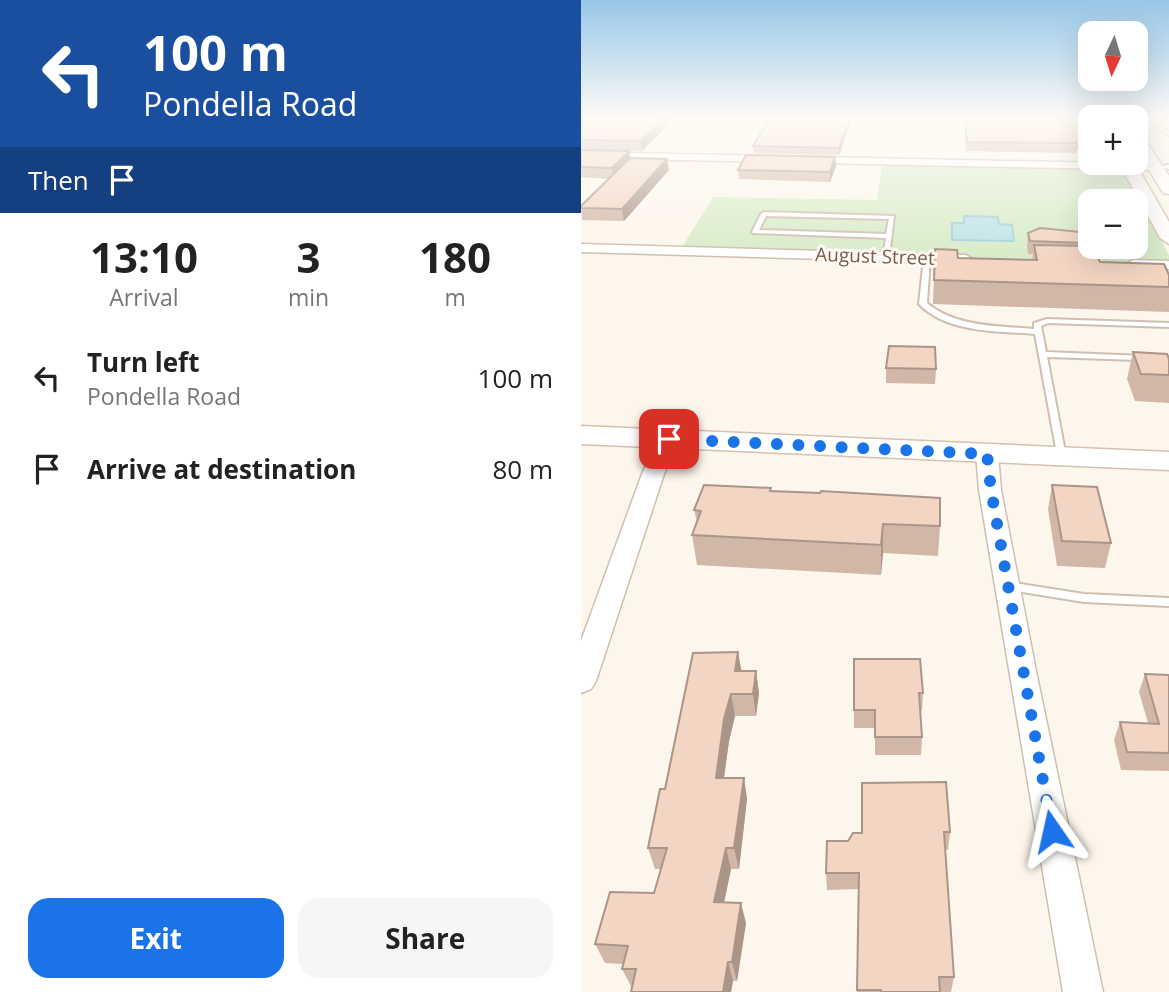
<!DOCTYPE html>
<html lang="en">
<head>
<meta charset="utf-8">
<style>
	body { margin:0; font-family:"Open Sans",sans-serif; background:#f6f6f6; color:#222; height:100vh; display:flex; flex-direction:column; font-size:26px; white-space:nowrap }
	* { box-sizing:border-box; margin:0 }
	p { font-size:23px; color:#767676 }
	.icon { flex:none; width:38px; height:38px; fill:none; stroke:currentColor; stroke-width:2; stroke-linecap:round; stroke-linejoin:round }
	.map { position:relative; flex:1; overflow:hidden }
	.side { display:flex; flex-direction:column; background:#fff; width:581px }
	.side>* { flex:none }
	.top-card { background:#1a4fa0; color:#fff; overflow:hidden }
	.needle { width:46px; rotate:184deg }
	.buttons { position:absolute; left:497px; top:21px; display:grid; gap:14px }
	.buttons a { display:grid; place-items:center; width:70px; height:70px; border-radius:14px; background:#fff; box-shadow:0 7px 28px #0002; font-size:35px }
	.pin { position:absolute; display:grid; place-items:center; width:60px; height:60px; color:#fff; margin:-30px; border-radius:14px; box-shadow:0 4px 10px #0006 }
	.me { position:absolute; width:77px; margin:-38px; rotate:349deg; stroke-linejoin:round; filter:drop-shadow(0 0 5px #0008) }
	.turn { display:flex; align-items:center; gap:24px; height:147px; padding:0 28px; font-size:32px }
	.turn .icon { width:91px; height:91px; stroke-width:2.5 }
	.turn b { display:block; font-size:49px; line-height:60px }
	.then { display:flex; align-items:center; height:66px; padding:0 28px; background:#0003; gap:14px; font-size:26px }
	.eta { display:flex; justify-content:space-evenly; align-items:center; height:119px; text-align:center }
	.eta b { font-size:42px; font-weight:700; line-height:49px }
	.button { display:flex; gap:14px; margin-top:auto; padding:14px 28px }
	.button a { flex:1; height:80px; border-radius:21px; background:#1a73e8; color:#fff; font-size:28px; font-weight:700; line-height:80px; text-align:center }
	.button a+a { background:#f6f6f6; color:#222 }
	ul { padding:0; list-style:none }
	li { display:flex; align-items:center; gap:21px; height:91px; padding:0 28px }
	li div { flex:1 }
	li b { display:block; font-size:26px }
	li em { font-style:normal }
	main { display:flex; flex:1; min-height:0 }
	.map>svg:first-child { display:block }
	.green { fill:#d8ecc9; fill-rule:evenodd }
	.water { fill:#bfe3e8; stroke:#a5d3da; stroke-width:2 }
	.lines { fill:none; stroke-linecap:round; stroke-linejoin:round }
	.lane-casing { stroke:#d1beb0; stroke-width:4 }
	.street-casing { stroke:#d1beb0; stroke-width:3 }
	.secondary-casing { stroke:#d6c0b0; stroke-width:3 }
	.lane { fill:#fff; fill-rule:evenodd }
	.street { fill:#fff; fill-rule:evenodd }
	.secondary { fill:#fff; fill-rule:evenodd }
	.wall { fill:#d1b7a8 }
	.shaded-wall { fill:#aa9588 }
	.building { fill:#f3d5c3; stroke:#aa9588; stroke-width:2 }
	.route { stroke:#1a73e8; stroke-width:12; stroke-dasharray:0 21.6 }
	.labels { text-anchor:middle; stroke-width:6; stroke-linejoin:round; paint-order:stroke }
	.far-street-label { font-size:19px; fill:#7a5c4d; stroke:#fffaf3 }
</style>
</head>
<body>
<main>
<section class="side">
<div class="top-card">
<div class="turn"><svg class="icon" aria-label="left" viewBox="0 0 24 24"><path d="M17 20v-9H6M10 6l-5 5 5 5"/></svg><div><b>100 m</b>Pondella Road</div></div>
<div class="then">Then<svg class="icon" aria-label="arrive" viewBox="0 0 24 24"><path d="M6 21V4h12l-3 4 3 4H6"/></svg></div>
</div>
<div class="eta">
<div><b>13:10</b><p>Arrival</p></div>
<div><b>3</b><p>min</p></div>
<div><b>180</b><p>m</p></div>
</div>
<ul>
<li><svg class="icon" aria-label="left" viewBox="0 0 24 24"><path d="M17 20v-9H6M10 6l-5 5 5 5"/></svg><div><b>Turn left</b><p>Pondella Road</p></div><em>100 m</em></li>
<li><svg class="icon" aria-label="arrive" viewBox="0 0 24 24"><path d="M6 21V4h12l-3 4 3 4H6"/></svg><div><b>Arrive at destination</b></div><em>80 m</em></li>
</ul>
<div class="button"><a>Exit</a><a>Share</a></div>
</section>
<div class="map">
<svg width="588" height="992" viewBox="0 0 588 992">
	<rect width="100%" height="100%" fill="#fdf6ec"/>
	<path class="green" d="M302,160l238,5 48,90v8l-490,-11 34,-55 164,3zM509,201h46v46h-46z"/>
	<path class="water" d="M383,216l34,1 1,7 13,1 2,16 -62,-1v-17h12z"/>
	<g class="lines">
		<defs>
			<path id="lane" d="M572,118h4l-1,4 13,10v3l-17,-12z
				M588,165v4l-17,-2z
				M183,212l130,4 -5,41 -3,2 -3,-2 3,-19 -133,-5 -1,-1 9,-18zM185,216l123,3 -3,15 -127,-4z
				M346,256l3,2 -3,45c28,24 71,23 107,26v-6l13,-4 122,4v4l-121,-4 -7,3 5,26 123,5v4l-122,-4 19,100 -5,3 -3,-1 -23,-125c-38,-3 -88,-1 -116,-30l5,-46z
				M427,582l76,12 85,4v8l-85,-4 -80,-13 -2,-3 2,-3z"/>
			<path id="street" d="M0,152l574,12 6,3 -6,3 -574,-12z
				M0,244l385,11 7,4 -7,4 -385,-11z
				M552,260l36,1v8l-41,-2 -2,-3z
				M88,433l7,2 3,4 -15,35 -68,207 -5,8 -10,4v-52l61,-167 17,-35 3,-4z
				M406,448l8,1 3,5 3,36 35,181 67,321h-40l-84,-502 -3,-36 3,-5z"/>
			<path id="secondary" d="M555,133l5,1 28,42v18l-6,-1 -27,-45z
				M538,163h16l34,59v22l-9,-6z
				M0,426l588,26v18l-588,-26z"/>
		</defs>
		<use href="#lane" class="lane-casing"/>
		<use href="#street" class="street-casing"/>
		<use href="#secondary" class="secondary-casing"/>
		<use href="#lane" class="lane"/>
		<use href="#street" class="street"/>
		<use href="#secondary" class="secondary"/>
	</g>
	<path class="wall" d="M0,118h94l-33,33 -61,-1z
		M271,118l-13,37 -85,-2 -1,-7z
		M383,118h118l7,12 -14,23 -109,-2z
		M0,150l48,1 1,7 39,12 -45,51 -42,-1 -1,-14 28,-27 -28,-2z
		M254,157l1,9 -6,16 -91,-3 -1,-9z
		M447,233l56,10 -1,3 9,6 8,10 69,13v37l-236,-8 2,-55 23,9 74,2 1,-6h-5l-1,-8z
		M552,352l36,7v44l-34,-2 -8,-22z
		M305,368l50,1 -1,15 -49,-1z
		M471,485l59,58 -6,25 -48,-2 -9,-57z
		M190,491l169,35 -2,30 -55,-3 -2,22 -184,-10 -5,-30 5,-13 -3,-12z
		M157,652l3,19h15l3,22 -3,23h-21l-6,25 -5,37h20l3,21 -8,70h-8l-7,33 22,21 -9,58h-4l-2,11h-100l1,-4 -10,-19 1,-5 -18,-1 -10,-19 59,-51 7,-24h-6l-7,-21 17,-59z
		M273,659l69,34 -1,18h-2l2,26 -1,18h-46v-27h-21z
		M564,674l24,1v96l-48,-1 -7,-30 6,-18 28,1 -9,-31z
		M369,832l-2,18 -3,-1 9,128 -3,15h-94l2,-103 -32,1 -1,-17 22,-32 5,-8z"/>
	<path class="shaded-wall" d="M83,118h11l-33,33 -2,-10z
		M269,118h2l-13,37v-7z
		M509,121l-1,9 -14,23 1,-10z
		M48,151l2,11 -17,17 -2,-11z
		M254,157l1,9 -6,16v-10z
		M86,159l2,11 -45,51 -2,-12z
		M302,524v29l-2,22v-30z
		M157,652l4,22 -7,-3z
		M175,671l3,22 -3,23 -3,-22z
		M150,694l4,22 -6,25 -8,58 -5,-21 8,-59z
		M163,778l3,21 -8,70 -5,-21z
		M145,848l5,21 -11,53 -6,-20z
		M160,903l5,20 -9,58 -5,-19z
		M147,962l5,19 -2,11h-8z"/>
	<path class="building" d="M0,118h83l-24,23 -59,-1z
		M189,118h80l-11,30 -86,-2z
		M384,118h117l8,3 -14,22 -109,-1z
		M0,150l48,1 -17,17 -31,-1z
		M165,155l89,2 -5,15 -92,-2z
		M49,158l37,1 -45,50 -41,-1v-2z
		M459,228l40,4 4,11 -54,-2 -2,-8z
		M453,245l56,1 2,6h4l4,10 64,2 5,11v12l-235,-7 1,-31 22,1 1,8 79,2z
		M308,346l46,1 1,22 -50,-1z
		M552,352l34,2 2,5v16l-28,-1z
		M123,485l67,3 -1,3 50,2 1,-2 119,7v28l-57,-2 -2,21 -189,-10 9,-24 -7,-1z
		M471,485l45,2 14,56 -49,-2z
		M157,652l-3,19h21l-3,23h-22l-7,25 -8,59h28l-10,70h-8l-12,54 27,1 -9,59h-4l-5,30h-92l5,-23h-14l6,-23 -33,-2 15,-52 44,1 13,-45h-19l12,-59h5l28,-136z
		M273,659h66l3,34h-4l3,44h-47v-27h-21z
		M564,674l24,1v78l-42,-1 -7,-30 39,2z
		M365,782l4,50h-6l10,145h-15l1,15h-59v-2h-24l2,-117h-33l1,-32h21l5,-8h9v-50z"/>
	<linearGradient id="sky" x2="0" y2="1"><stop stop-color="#97c7e8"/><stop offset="0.46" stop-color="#fefbf6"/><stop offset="1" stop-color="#fefbf6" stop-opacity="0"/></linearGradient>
	<rect width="588" height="257" fill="url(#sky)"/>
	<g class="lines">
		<path class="route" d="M88,439l318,15 4,36 61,341"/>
	</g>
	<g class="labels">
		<g class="far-street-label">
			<text transform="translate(294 256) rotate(2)" y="7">August Street</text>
		</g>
	</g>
</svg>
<div class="buttons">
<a><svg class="needle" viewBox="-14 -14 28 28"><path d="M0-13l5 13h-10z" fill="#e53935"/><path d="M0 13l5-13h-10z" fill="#767676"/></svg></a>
<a>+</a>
<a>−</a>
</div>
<div class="pin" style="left:88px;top:439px;background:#d93025"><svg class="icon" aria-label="arrive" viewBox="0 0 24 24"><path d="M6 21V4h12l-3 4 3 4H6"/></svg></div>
<svg class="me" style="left:471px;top:831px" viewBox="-20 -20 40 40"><path d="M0-17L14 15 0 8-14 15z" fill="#1a73e8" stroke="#fff" stroke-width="4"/></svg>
</div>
</main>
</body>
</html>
